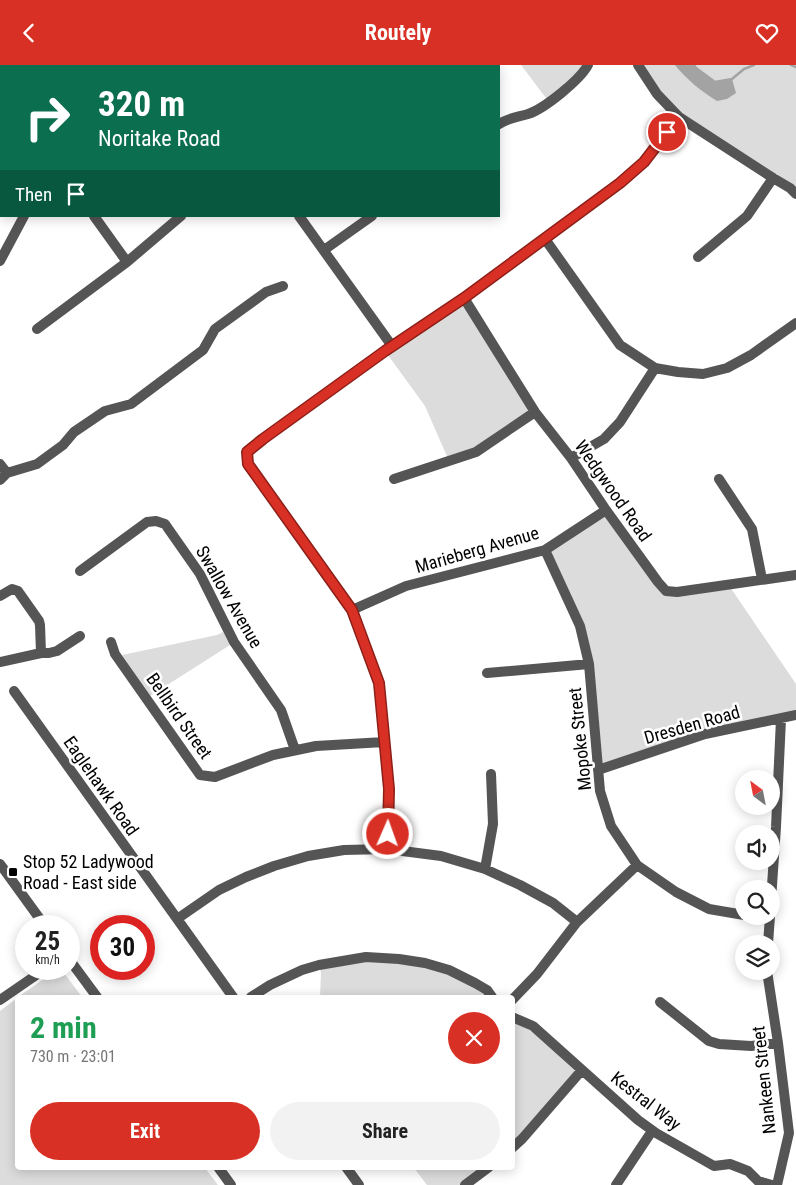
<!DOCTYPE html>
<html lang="en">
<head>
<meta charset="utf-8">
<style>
	body { margin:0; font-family:"Roboto Condensed",sans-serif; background:#f2f2f2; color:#222; height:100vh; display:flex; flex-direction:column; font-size:19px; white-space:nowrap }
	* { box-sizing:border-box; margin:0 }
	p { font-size:16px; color:#767676 }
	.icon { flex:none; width:28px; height:28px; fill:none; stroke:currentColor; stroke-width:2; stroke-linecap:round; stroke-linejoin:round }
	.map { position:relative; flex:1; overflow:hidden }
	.sheet { position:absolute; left:15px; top:930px; width:500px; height:175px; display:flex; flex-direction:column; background:#fff; border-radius:5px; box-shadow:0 2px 12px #0003 }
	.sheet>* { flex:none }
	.guide { position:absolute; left:0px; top:0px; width:500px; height:152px; box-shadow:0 2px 12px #0003; background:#0b6e4f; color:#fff; overflow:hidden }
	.needle { width:32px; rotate:328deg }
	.controls { position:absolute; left:735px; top:705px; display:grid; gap:10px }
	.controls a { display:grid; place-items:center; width:45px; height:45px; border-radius:50%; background:#fff; box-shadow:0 2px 12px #0003; font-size:25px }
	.speed { position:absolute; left:15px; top:850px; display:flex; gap:10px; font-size:25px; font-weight:700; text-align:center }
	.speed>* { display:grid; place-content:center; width:65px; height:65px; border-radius:50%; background:#fff; box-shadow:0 2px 12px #0003; line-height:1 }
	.speed small { font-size:12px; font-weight:400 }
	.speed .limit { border:8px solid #d22; background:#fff; color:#111 }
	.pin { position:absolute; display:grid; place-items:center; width:42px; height:42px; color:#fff; margin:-21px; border:2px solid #fff; border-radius:50%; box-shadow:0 1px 5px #0007 }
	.me { position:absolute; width:55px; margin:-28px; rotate:2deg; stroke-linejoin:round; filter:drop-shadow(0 0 4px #0008) }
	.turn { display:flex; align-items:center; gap:18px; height:105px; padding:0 15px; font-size:22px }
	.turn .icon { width:65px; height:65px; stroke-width:2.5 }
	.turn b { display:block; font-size:35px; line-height:42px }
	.then { display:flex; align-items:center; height:48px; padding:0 15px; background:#0003; gap:10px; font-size:19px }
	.round { display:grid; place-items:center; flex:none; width:52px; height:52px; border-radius:26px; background:#f2f2f2 }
	.overview { display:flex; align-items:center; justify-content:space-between; height:85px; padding:0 15px }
	h1 { font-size:30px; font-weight:700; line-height:38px; color:#1e9e55 }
	.primary-button { display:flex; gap:10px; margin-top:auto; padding:10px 15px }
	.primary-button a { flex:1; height:58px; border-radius:30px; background:#d93025; color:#fff; font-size:20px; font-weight:700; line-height:58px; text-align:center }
	.primary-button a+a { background:#f2f2f2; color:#222 }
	header { display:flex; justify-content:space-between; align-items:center; height:65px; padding:0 15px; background:#d93025; color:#fff; font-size:22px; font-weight:700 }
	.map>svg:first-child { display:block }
	.green { fill:#dcdcdc }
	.water { fill:#a3a3a3 }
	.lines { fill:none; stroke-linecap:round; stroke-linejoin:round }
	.stream { stroke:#a3a3a3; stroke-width:2.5 }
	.minor { stroke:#555; stroke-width:10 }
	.tertiary { stroke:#555; stroke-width:10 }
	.route-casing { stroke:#8d1f18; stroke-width:12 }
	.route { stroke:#d93025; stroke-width:9 }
	.poi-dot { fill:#000; stroke:#fff; stroke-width:2 }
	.labels { text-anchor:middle; stroke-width:5; stroke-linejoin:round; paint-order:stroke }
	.street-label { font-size:18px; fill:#000; stroke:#fff }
	.poi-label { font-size:18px; fill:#000; stroke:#fff; text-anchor:start }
</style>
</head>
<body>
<header><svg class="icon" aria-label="back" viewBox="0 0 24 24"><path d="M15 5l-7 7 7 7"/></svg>Routely<svg class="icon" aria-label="heart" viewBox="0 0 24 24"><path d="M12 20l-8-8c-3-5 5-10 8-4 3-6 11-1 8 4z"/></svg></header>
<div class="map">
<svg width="796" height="1120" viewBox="0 0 796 1120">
	<rect width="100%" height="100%" fill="#fff"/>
	<path class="green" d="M521,0h67l-39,37z
		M638,0h158v131l-117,-79z
		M464,233l71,114 -59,40 -27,9 -24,-55 -40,-55z
		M606,445l60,81 62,-7 68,100v31l-91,19 -107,36 -9,-107 -44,-113z
		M223,567l7,13 -80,51 -28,-41 95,-20z
		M366,892l83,13 43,27h-172l1,-24 -2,-8z
		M58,904h3l21,28h-64z
		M17,933l1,169 187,1 13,17h-218v-174z
		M513,952l69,53 -69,78z
		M414,1103h75l-24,17h-38z"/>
	<path class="water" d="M675,0h19l2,3 19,14 17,-3 4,14 -9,6 -10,2c-16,-10 -30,-21 -42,-36z"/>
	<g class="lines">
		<path class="stream" d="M694,0l2,3 19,14 17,-3 12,-10 10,-4
			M791,0l5,2"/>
		<path class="minor" d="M638,0l19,29 22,23 94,61 17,10 6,6
			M223,1v-1
			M499,59c9,-6 19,-7 29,-10 16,-5 52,-34 60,-49
			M0,61h1
			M94,151l33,46
			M299,151l93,130
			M545,174l75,106 35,23 23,4 25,2 24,-6 24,-13 45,-32
			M324,185l48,-34
			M698,192l49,-41 26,-38
			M464,233l71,114 36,46 35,52 52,72 8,9 11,1 119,-17
			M37,264l90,-67 54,-46
			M571,393l33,-19 16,-17 35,-54
			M0,399l7,9
			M394,414l82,-27 59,-40
			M719,414l33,50 10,50
			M0,415l7,-7 30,-9 26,-19 11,-13 31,-21 26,-7 72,-54 12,-21 51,-37 17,-6
			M545,485l35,76 9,38 11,127 11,35 26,39 39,27 33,17 35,6
			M80,506l67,-49 9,-1 9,3 35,50 34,68 47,68 14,40
			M0,531l12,-7 6,2 2,3 19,27 1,4 1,28
			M352,545l54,-24 139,-36 61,-40
			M111,577l4,12 85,121 15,2 58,-22 43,-9 68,-4
			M0,597l41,-9h8l8,-2 23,-15
			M487,608l102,-9
			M14,626l219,306
			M598,705l107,-36 91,-19
			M387,784l2,-60 -10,-106 -27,-73 -104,-146 -1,-12 16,-13 122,-88 79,-53 156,-115 24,-21 35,-45
			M485,804l8,-45 -2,-50
			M771,835l5,-73 5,-108
			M177,854l42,-29 27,-13 28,-11 34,-10 36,-6 43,-1 54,7 44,13 35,16 33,18 24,19
			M768,879l2,-28
			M767,906l11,72 11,90 -12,52
			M251,932l19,-12 32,-15 17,-5 47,-8 33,2 26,4 24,7 26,13 12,7 5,7
			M0,935l45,-31
			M512,935l25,-26 40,-52 60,-57
			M660,937l49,39 10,3 32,2 27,-3
			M512,952l21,9 105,94 18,13 58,33 16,-2 18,7 10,10 14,4
			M512,1083l10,-9 60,-69
			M346,1102l13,18
			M465,1120l24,-18
			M616,1120l36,-54"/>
		<path class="tertiary" d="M28,0l1,1
			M37,0v1
			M0,196l24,-45
			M0,799l45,62
			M69,894l28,38
			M218,1102l13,18"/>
	</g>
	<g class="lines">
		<defs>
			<path id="route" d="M388,769l1,-45 -10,-106 -27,-73 -104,-146 -1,-12 16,-13 122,-88 79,-53 156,-115 24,-21 23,-30"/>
		</defs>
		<use href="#route" class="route-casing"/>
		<use href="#route" class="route"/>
	</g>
	<rect class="poi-dot" x="8" y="802" width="10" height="10" rx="2.5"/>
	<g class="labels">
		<g class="street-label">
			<text transform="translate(613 426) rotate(55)" y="6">Wedgwood Road</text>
			<text transform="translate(477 485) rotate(-16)" y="6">Marieberg Avenue</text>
			<text transform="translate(229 532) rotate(60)" y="6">Swallow Avenue</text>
			<text transform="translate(179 651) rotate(55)" y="6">Bellbird Street</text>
			<text transform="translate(692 660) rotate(-16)" y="6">Dresden Road</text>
			<text transform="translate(580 674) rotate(-96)" y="6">Mopoke Street</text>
			<text transform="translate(101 721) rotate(55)" y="6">Eaglehawk Road</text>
			<text transform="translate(764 1015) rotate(-96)" y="6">Nankeen Street</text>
			<text transform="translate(646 1036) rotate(38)" y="6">Kestral Way</text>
		</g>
		<g class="poi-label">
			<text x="23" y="803">Stop 52 Ladywood<tspan x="23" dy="21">Road - East side</tspan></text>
		</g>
	</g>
</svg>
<div class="controls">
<a><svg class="needle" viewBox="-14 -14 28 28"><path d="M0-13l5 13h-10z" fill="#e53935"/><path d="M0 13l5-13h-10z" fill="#767676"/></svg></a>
<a><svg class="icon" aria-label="sound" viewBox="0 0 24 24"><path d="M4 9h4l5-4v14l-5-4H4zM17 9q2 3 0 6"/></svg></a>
<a><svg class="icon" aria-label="search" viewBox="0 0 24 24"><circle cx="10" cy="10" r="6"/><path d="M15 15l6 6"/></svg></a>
<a><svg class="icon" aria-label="layers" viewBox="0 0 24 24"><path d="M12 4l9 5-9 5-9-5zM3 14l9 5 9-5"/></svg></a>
</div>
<div class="speed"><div>25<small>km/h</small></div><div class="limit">30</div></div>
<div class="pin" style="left:667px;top:67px;background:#d93025"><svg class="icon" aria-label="arrive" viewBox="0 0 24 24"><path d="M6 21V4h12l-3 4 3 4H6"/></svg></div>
<svg class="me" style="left:388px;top:769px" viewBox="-20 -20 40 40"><circle r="17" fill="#d93025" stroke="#fff" stroke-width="3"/><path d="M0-11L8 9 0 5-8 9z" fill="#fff"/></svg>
<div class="guide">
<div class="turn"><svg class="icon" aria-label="right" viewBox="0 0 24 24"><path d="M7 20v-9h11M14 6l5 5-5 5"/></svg><div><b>320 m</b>Noritake Road</div></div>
<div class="then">Then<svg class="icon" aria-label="arrive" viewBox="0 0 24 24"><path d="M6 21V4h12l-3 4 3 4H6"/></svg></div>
</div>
<section class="sheet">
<div class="overview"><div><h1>2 min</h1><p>730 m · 23:01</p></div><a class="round" style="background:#d93025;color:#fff"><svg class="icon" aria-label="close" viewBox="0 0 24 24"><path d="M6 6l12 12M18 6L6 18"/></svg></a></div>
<div class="primary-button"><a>Exit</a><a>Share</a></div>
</section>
</div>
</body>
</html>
